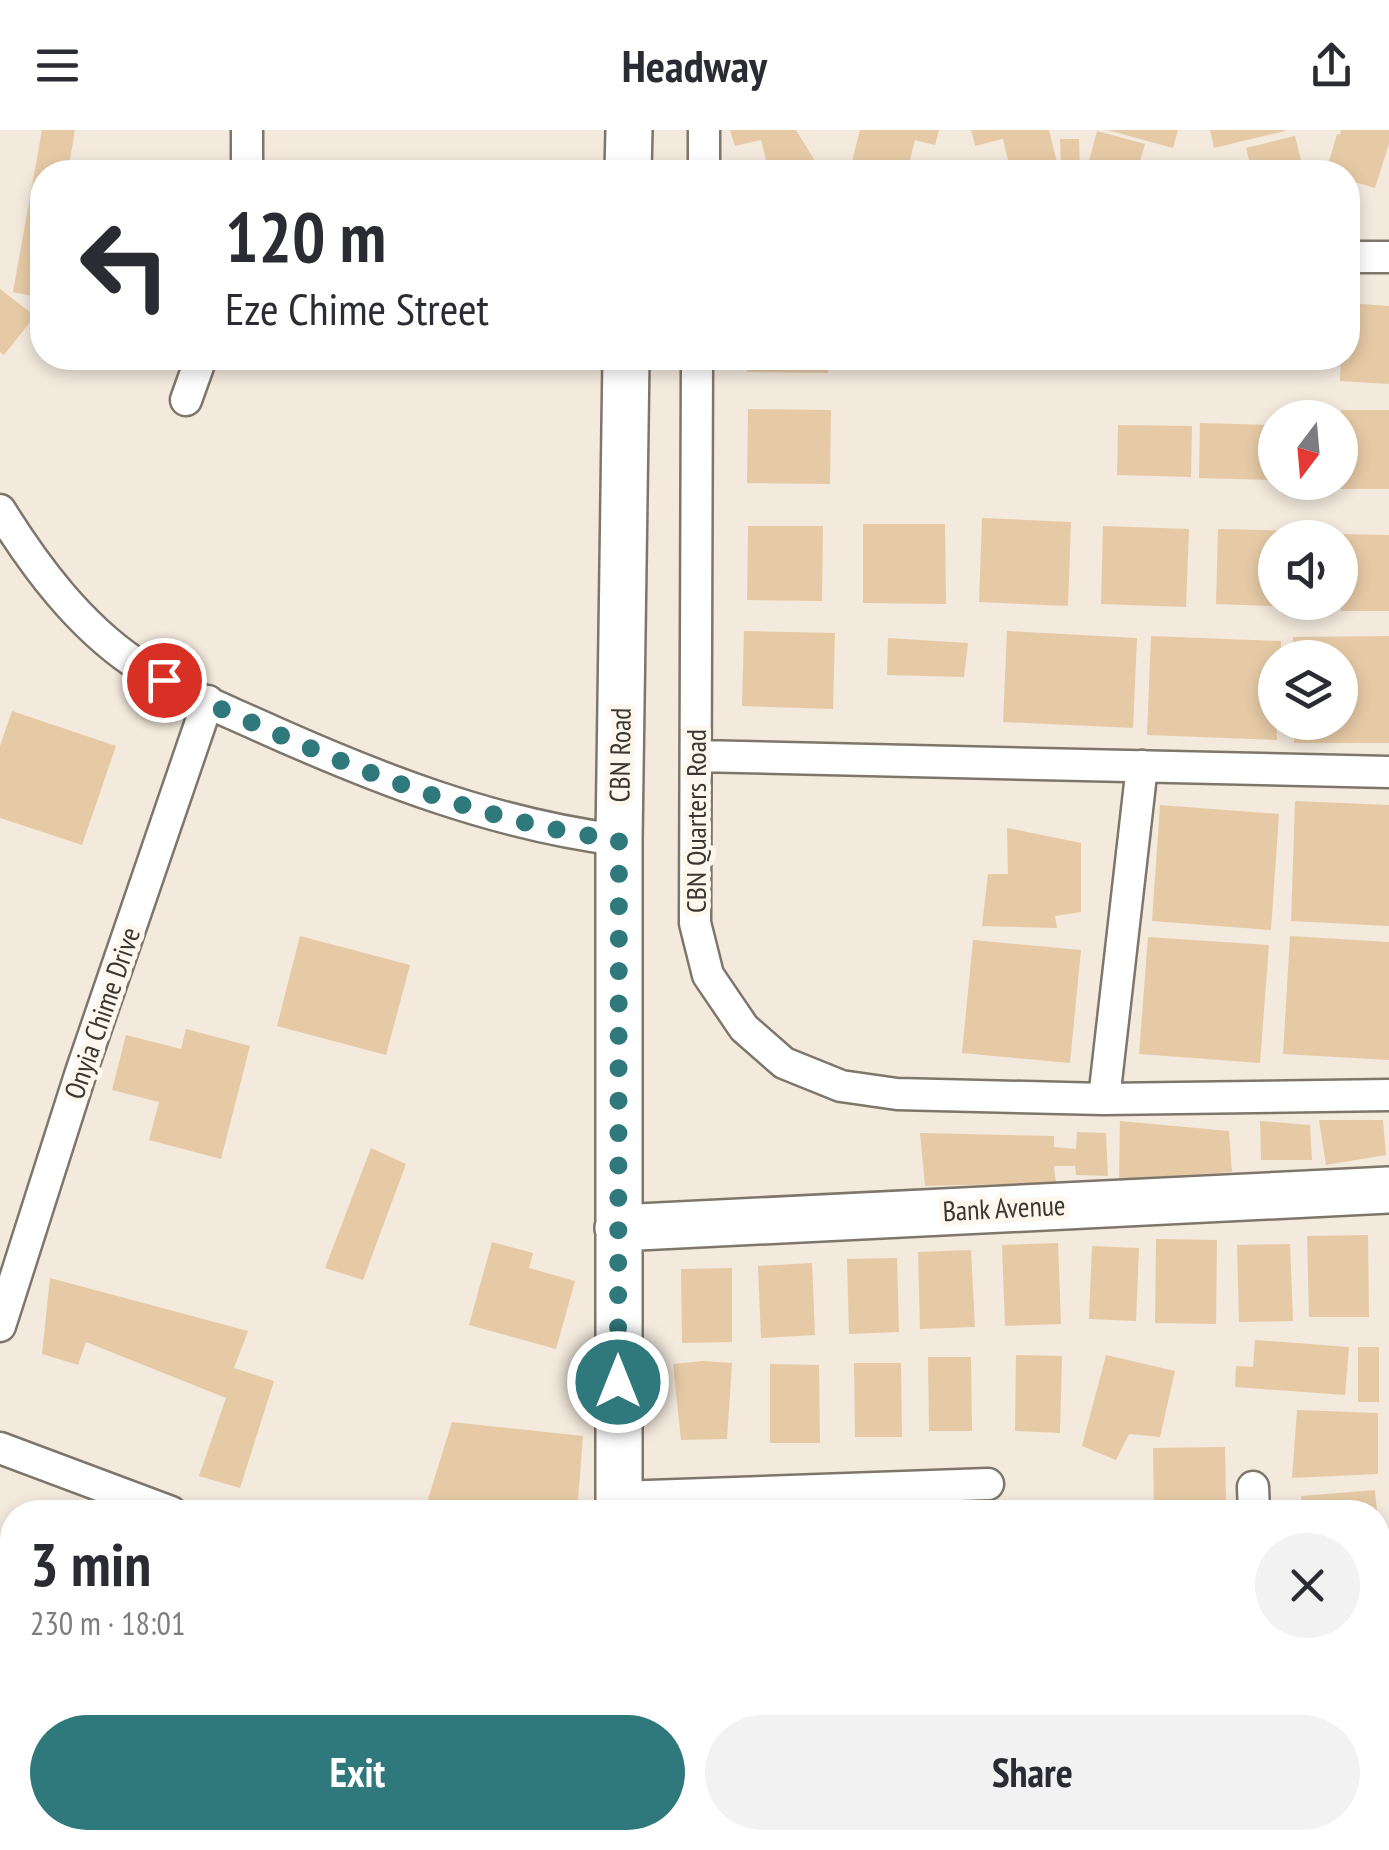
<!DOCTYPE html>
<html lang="en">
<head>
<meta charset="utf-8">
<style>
	body { margin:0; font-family:"PT Sans Narrow",sans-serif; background:#f2f2f3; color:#2b2b33; height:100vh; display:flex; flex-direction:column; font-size:38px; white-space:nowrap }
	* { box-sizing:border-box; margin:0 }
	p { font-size:32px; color:#7c7c81 }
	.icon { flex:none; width:55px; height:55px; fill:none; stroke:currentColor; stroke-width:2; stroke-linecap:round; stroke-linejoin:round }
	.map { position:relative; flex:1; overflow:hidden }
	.side { position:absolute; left:0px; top:1370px; width:1390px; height:350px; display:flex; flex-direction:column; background:#fff; border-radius:40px 40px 0 0; box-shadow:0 5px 15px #0003 }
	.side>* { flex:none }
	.guide { position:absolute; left:30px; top:30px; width:1330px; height:210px; border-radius:40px; box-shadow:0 5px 15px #0003; background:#fff; color:#2b2b33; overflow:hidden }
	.needle { width:65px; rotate:196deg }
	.controls { position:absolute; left:1258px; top:270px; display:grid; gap:20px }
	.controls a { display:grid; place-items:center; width:100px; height:100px; border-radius:50%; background:#fff; box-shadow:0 5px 15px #0003; font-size:50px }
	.pin { position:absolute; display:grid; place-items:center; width:85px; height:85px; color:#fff; margin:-42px; border:5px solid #fff; border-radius:50%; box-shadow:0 2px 10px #0007 }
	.me { position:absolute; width:110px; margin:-55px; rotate:0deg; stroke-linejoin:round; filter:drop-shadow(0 0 8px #0008) }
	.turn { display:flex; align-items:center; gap:35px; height:210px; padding:0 30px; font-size:45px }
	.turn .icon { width:130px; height:130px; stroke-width:2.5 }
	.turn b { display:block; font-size:70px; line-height:85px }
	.round { display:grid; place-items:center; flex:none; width:105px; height:105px; border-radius:52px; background:#f2f2f3 }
	.headline { display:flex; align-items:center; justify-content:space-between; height:170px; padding:0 30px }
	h1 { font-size:60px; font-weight:700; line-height:75px }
	.primary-button { display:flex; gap:20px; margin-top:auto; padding:20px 30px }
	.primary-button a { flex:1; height:115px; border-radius:60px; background:#2f787c; color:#fff; font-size:40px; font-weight:700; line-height:115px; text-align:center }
	.primary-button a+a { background:#f2f2f3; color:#2b2b33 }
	header { display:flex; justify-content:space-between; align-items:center; height:130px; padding:0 30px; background:#fff; font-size:45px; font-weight:700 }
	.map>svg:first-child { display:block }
	.building { fill:#e6caa6 }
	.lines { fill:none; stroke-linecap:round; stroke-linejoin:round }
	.minor-casing { stroke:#7f766b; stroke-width:35 }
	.secondary-casing { stroke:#7f766b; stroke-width:50 }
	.minor { stroke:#fff; stroke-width:30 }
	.secondary { stroke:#fff; stroke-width:45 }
	.route { stroke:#2f787c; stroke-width:18; stroke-dasharray:0 32.4 }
	.labels { text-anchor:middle; stroke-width:10; stroke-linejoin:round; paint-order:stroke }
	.street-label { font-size:28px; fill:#3a3631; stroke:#fef7ed }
</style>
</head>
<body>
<header><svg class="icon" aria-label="menu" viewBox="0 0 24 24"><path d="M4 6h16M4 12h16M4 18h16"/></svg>Headway<svg class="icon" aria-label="share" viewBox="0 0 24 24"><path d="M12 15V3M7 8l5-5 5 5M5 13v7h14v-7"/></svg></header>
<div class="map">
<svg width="1389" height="1720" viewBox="0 0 1389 1720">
	<rect width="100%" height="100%" fill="#f3e9dd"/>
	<path class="building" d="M42,0h33l-7,42h-26v126l-29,-6z
		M730,0h66l24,39 -14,3h-37l-8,-32 -26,6z
		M860,0h79l-4,15 -20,-5 -8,32h-42l-15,-3z
		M971,0h78l10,41 -48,1 -8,-33 -28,7z
		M1107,0h71l-5,18z
		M1210,0h75v1l-71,17z
		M1341,0h48v14l-14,44 -27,-8v-8h-22l11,-38 3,1z
		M1097,1l48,13 -8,28h-51z
		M1295,6l9,36h-52l-6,-24z
		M1060,9h19l1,29h-19z
		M0,159l35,27 -31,39 -4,-3z
		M1348,173l41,3v78l-49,-3 1,-23h7z
		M748,228h81l-1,15 -81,-1z
		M748,279l83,1 -1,74 -83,-1z
		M1341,280h48v79h-48z
		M1200,293l75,2v55l-76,-2z
		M1118,295l74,1 -1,51 -74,-2z
		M982,388l89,4 -3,84 -89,-4z
		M863,394h82l1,80 -83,-1z
		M748,396h75l-1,75 -75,-1z
		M1103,396l86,3 -3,78 -85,-3z
		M1218,399l84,2v7h-27v64h24v5l-83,-3z
		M1340,404l49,1v76h-48z
		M744,501l91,2 -2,76 -91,-3z
		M1007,501l130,7 -4,90 -130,-6z
		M1151,506l130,5v17h-6l2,82 -130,-5z
		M1389,506v107h-95v-21h46v-64h-47v-21z
		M888,508l80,5 -4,34 -77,-2z
		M12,581l104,35 -34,99 -82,-27v-72z
		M1295,671l94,4v121l-98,-5z
		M1160,675l119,9 -8,116 -119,-9z
		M1007,698l74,15v69l-26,4 2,12 -75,-2 6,-52h20z
		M300,806l110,29 -24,90 -109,-29z
		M1290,806l99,6v118l-106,-6z
		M1148,807l121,8 -9,118 -121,-9z
		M973,810l108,10 -11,113 -108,-10z
		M186,899l64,17 -29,113 -72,-19 10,-38 -47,-12 14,-55 55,14z
		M1319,990h64l3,35 -60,10z
		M1120,991l109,10 3,41 -113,7z
		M1260,991l50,4 2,35h-51z
		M1077,1002l29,1 2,43 -32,-1 -1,-9h-21l2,17 -131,3 -5,-53 134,3v11l22,2z
		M371,1018l35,16 -43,116 -38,-12z
		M1368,1105l1,82h-60l-2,-81z
		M1156,1109l61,1 -1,84 -61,-1z
		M492,1112l41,11 -4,15 46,13 -19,68 -87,-24z
		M1058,1113l3,81 -56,2 -3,-81z
		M1290,1114l3,77 -54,1 -2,-77z
		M1092,1116l47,2 -3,73 -47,-2z
		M971,1120l4,77 -55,2 -2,-77z
		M897,1128l2,74 -50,2 -2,-75z
		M812,1133l3,72 -54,3 -3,-72z
		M732,1138v74l-50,1 -1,-74z
		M50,1148l198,53 -14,37 40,13 -34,107 -41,-12 27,-78 -140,-56 -8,23 -36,-11z
		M1255,1210l94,7 -4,48 -110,-8 1,-21 17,1z
		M1358,1217h21v55h-21z
		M1016,1225l46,1 -2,77 -45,-2z
		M1106,1225l69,16 -15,66 -31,-3 -13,26 -34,-14z
		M928,1227h43l1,74h-43z
		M703,1231l29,2 -5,76 -46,1 -8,-76z
		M854,1233h47l1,74h-47z
		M770,1234l49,1 1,78h-50z
		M1297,1280l81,3v61l-86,4z
		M452,1292l131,14 -6,76h-153z
		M1225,1317l1,53 -41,1 -24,11h-7l-1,-64z
		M1375,1360l2,22h-75l-1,-16z
		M1385,1439l3,50 -10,1v-50z
		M5,1471l7,2v123l-12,-4v-105z
		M1389,1516v51l-11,1v-51z
		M1389,1587v62l-11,1v-62z
		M383,1708h93l6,12h-101l-3,-4z"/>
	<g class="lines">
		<defs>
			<path id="minor" d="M247,42v-42
				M704,42v-42
				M1348,127h41
				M697,228l-2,565 13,52 36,53 40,35 57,23 56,8 207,5 285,-4
				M186,270l15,-42
				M0,380c36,58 79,115 135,153 38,26 81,43 123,62 115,52 234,99 361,115
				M696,626l693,16
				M1104,969l38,-333
				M0,1196l81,-254 127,-371
				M0,1318l171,64
				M1253,1357l1,25
				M619,1367l369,-13
				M1378,1697l11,-1
				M797,1720l318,-12"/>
			<path id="secondary" d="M628,42l1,-42
				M618,1098l771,-38
				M619,1382v-672l7,-482
				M615,1720v-12"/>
		</defs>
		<use href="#minor" class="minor-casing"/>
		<use href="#secondary" class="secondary-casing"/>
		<use href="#minor" class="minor"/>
		<use href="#secondary" class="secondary"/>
	</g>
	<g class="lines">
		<path class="route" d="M164,550c37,22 79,38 118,56 108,47 219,89 337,104l-1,542"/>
	</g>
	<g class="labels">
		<g class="street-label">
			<text transform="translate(620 625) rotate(-89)" y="10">CBN Road</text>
			<text transform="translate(696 691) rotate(-90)" y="10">CBN Quarters Road</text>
			<text transform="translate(102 883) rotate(-71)" y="10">Onyia Chime Drive</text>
			<text transform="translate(1004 1078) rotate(-3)" y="10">Bank Avenue</text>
		</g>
	</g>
</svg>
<div class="controls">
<a><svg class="needle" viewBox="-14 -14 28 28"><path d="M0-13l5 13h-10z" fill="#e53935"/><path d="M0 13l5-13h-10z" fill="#7c7c81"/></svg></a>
<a><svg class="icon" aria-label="sound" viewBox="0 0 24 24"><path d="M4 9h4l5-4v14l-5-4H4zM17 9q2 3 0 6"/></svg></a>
<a><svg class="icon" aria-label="layers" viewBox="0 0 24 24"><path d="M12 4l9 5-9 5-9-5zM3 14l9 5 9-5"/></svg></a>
</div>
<div class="pin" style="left:164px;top:550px;background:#d93025"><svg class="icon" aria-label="arrive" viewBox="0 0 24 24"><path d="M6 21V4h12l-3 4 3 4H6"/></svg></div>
<svg class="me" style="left:618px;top:1252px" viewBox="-20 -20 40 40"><circle r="17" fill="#2f787c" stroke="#fff" stroke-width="3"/><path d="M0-11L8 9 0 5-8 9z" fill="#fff"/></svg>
<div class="guide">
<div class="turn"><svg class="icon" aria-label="left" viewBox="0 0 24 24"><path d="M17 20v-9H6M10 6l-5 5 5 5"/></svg><div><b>120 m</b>Eze Chime Street</div></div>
</div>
<section class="side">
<div class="headline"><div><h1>3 min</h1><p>230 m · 18:01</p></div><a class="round"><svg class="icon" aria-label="close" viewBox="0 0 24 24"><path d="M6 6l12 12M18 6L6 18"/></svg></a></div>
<div class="primary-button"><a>Exit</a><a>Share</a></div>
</section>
</div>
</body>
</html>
